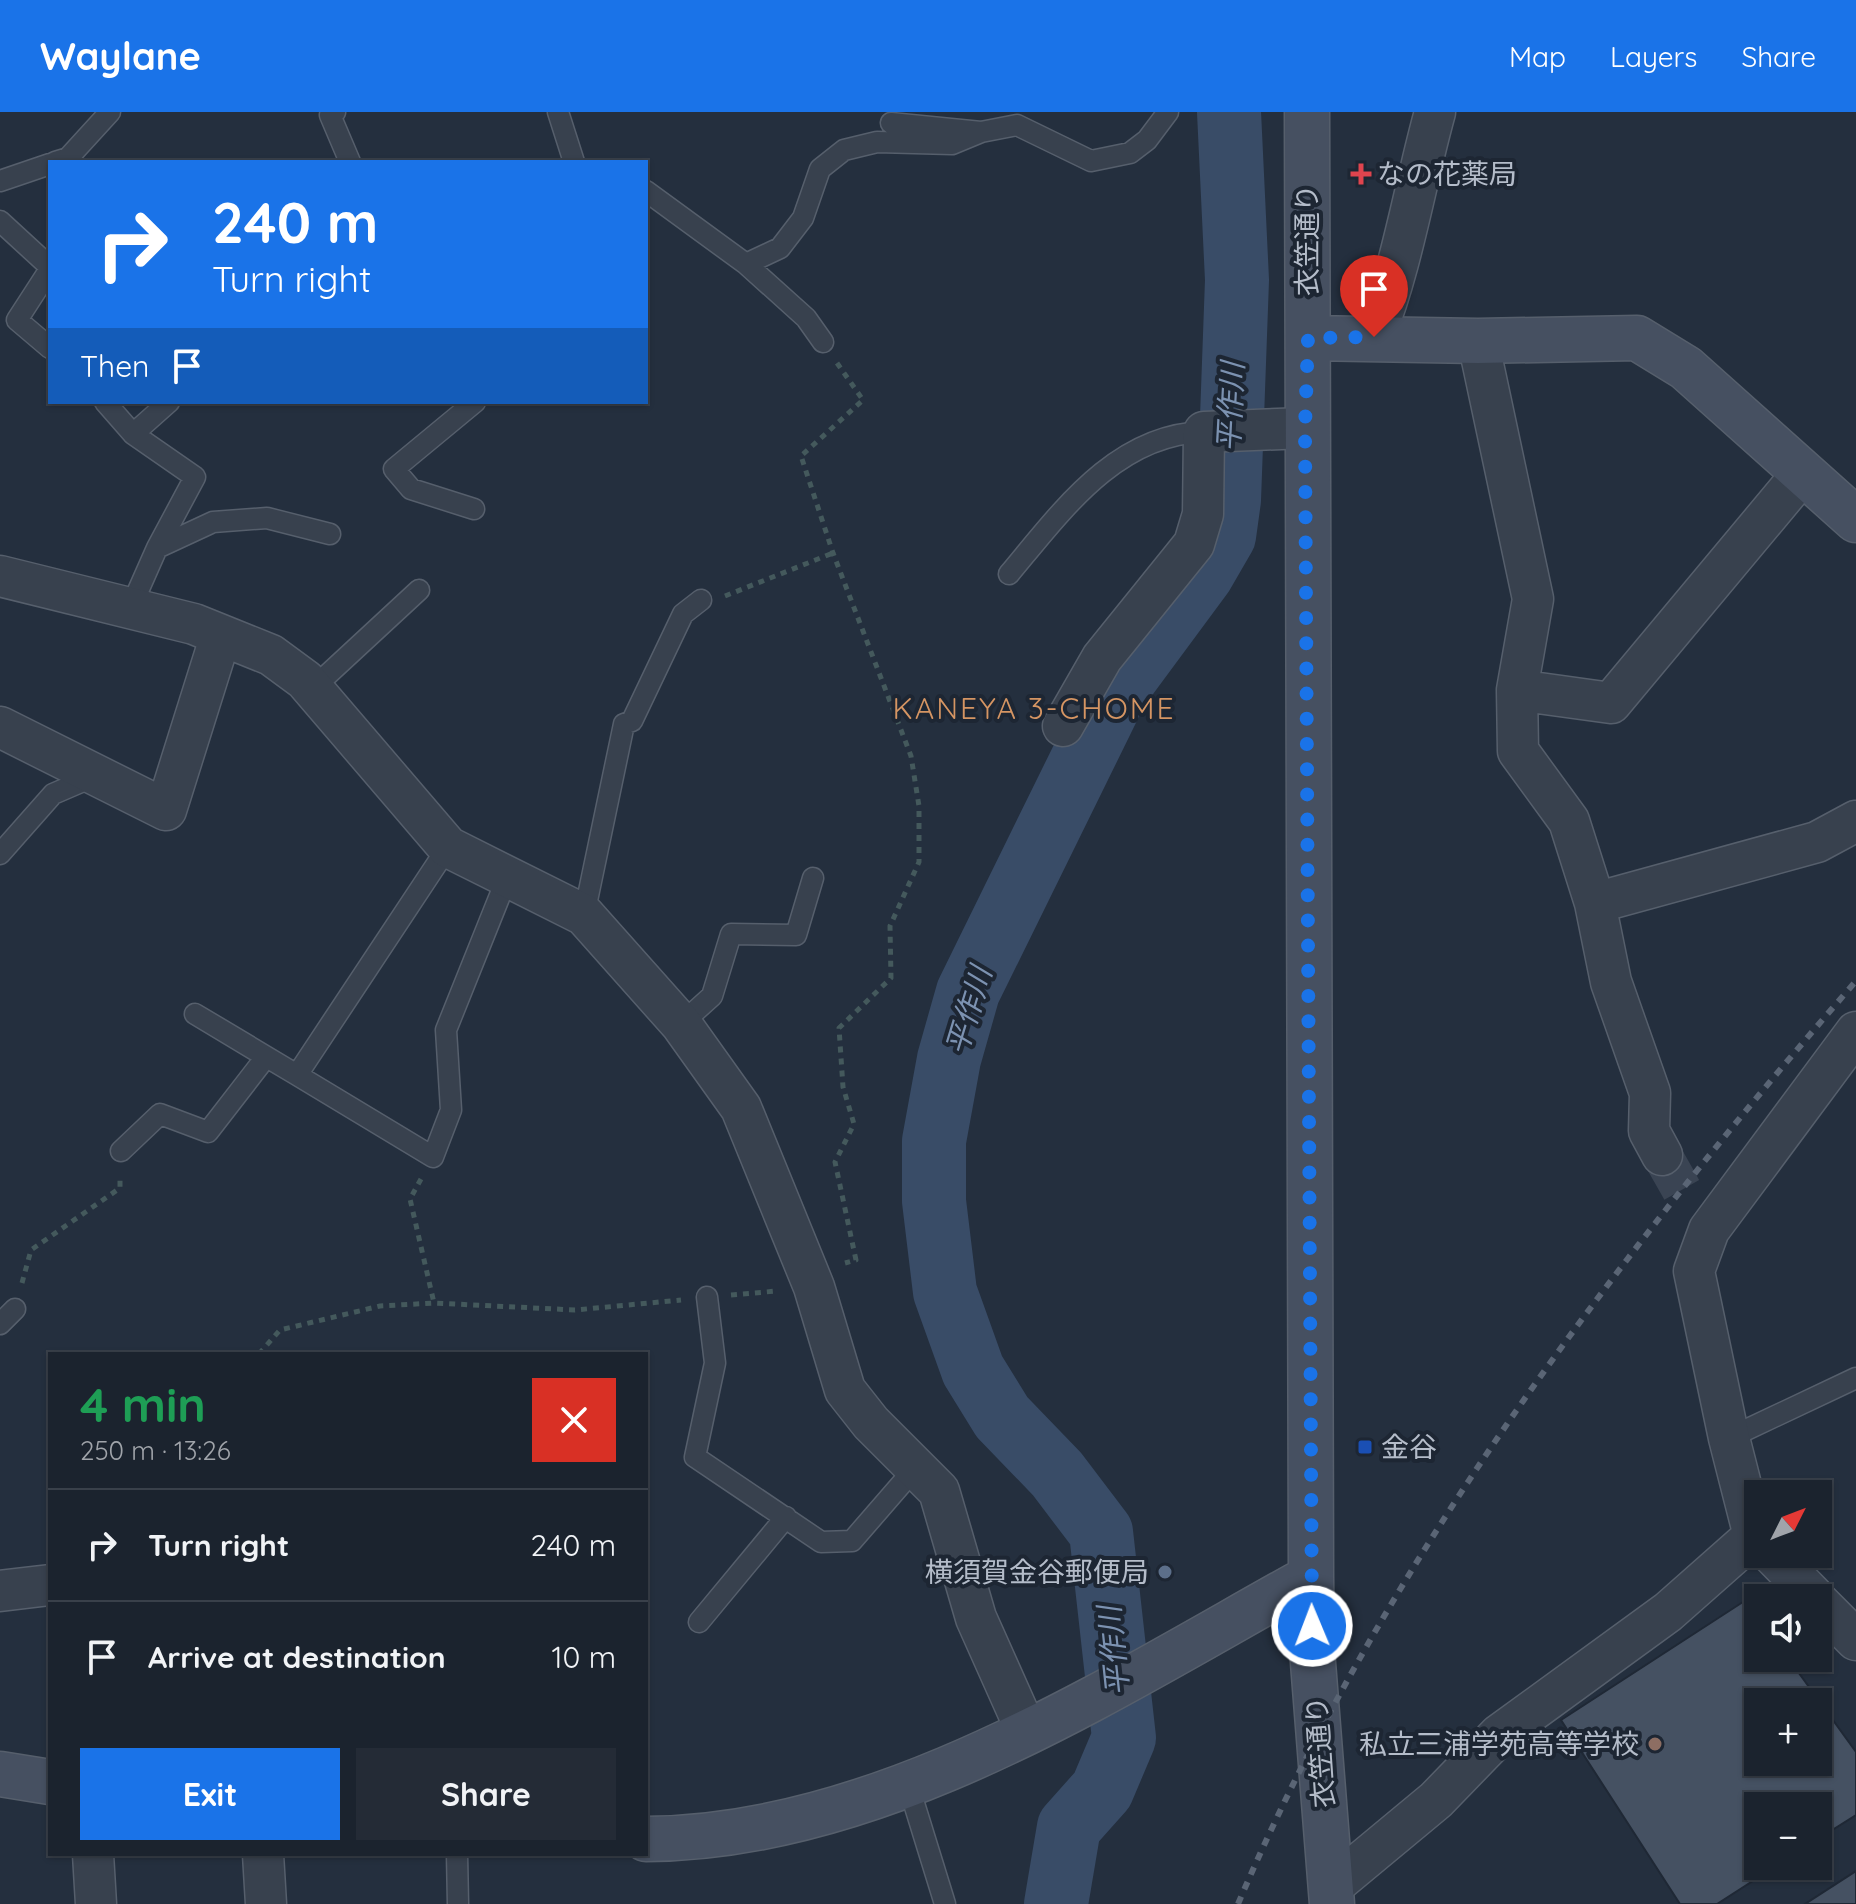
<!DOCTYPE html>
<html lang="en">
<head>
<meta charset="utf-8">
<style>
	body { margin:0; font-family:Quicksand,"Noto Sans JP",sans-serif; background:#242b36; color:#f1f3f6; height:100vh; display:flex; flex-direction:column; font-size:30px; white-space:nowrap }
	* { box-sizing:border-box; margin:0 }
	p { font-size:26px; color:#a0a4aa }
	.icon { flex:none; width:44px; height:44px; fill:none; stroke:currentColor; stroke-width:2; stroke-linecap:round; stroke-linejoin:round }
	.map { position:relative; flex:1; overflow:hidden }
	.details { position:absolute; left:48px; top:1240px; width:600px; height:504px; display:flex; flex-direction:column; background:#1b232e; border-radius:0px; box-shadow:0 2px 6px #0004,0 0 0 2px #39404a }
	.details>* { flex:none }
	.guide { position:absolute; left:48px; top:48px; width:600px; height:244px; border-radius:0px; box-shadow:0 2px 6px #0004,0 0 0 2px #39404a; background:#1a73e8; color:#fff; overflow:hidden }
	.needle { width:52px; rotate:48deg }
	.tools { position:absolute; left:1744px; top:1368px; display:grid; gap:16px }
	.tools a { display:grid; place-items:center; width:88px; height:88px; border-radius:0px; background:#1b232e; box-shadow:0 2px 6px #0004,0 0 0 2px #39404a; font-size:40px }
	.pin { position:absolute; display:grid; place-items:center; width:68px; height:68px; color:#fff; margin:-82px -34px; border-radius:50% 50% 50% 0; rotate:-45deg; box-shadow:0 0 8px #0007 }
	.pin .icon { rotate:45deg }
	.me { position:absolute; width:88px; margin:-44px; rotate:359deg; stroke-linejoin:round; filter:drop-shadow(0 0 6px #0008) }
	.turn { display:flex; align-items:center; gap:28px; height:168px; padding:0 32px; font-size:36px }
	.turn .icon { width:104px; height:104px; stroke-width:2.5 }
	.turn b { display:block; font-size:56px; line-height:68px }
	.then { display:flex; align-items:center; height:76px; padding:0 32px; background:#0003; gap:16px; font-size:30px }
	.round { display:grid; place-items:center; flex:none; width:84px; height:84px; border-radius:0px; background:#242b36 }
	.overview { display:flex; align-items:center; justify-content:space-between; height:136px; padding:0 32px }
	h1 { font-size:48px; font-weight:700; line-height:60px; color:#1e9e55 }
	.cta { display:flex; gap:16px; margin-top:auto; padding:16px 32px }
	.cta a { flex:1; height:92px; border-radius:0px; background:#1a73e8; color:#fff; font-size:32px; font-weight:700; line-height:92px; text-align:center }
	.cta a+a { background:#242b36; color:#f1f3f6 }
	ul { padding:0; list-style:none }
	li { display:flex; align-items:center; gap:24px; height:112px; padding:0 32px; border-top:2px solid #39404a }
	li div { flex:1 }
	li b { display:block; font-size:30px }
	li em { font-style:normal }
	header { display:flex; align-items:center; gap:48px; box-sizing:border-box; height:112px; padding:0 40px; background:#1a73e8; color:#fff }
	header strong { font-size:38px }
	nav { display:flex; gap:44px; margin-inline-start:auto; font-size:28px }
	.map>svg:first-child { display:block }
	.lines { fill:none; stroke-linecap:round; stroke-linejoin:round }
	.river { stroke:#394c67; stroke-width:64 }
	.building { fill:#455162; stroke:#1f2835; stroke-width:2; fill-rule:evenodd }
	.street-tunnel { stroke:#3a4453; stroke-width:40; stroke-dasharray:40 20; stroke-linecap:butt }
	.lane-casing { stroke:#565f6c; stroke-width:23 }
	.street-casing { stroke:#565f6c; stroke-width:43 }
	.secondary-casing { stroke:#565f6c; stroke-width:47 }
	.path { stroke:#44595c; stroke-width:5; stroke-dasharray:6 6; stroke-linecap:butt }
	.lane { stroke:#38414e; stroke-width:20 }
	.street { stroke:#38414e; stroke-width:40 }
	.secondary { stroke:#465061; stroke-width:44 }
	.rail { stroke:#5a6575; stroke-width:6; stroke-dasharray:8 8; stroke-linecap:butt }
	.route { stroke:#1a73e8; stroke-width:14; stroke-dasharray:0 25.2 }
	.health-dot { fill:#e0444e; stroke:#1d2633; stroke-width:3 }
	.transit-dot { fill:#1a4fb4; stroke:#1d2633; stroke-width:3 }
	.service-dot { fill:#5c6f8a; stroke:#1d2633; stroke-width:3 }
	.education-dot { fill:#8d6e63; stroke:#1d2633; stroke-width:3 }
	.labels { text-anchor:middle; stroke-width:8; stroke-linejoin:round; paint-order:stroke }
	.poi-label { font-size:28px; fill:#b4bcc9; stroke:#1d2633; text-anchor:start }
	.street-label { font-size:28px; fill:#b4bcc9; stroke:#1d2633 }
	.water-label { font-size:30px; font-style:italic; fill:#7c92b1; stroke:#1d2633 }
	.neighbourhood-label { font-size:30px; letter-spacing:2px; fill:#d59563; stroke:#1d2633 }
</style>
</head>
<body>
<header>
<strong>Waylane</strong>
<nav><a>Map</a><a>Layers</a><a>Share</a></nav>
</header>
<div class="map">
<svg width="1856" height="1792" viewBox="0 0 1856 1792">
	<rect width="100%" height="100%" fill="#242f3e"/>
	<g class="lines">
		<path class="river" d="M1056,1792l13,-77 33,-37 22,-52 -23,-206 -44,-58 -55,-57 -29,-47 -28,-78 -11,-91v-60l15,-82 19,-67 149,-303 85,-115 22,-38 5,-36 8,-220 -8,-168"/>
	</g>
	<path class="building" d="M1746,1488l12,17v41h30l68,94v63l-38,24v-33h-60v60h18l-59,38h-37l-119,-184zM1758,1590h60v60h-60z
		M1856,1759v33h-51z"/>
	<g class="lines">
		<path class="street-tunnel" d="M1662,1043l29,51"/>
		<defs>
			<path id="lane" d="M335,0l-5,3 20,47
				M558,0l16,50
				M891,11l90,9 36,-7 74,36 39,-8 17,-13 21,-28
				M55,50l13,-4 42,-46
				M0,69l50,-17
				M646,79l100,73 34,-16 23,-30 17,-49 24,-19 33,-8 75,2 29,-12
				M0,109l50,46
				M746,152l60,54 17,24
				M50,157l-33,51 33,28
				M105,290l28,32 62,43 -38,71 -27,61
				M133,322l36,-32
				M474,397l-63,-20 -17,-20 81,-67
				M157,436l56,-26 54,-4 63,16
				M1009,462c52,-62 107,-140 195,-142
				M312,577l107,-99
				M0,742l53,-60 44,-19
				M584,803l40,-191 8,-3 51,-107 18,-14
				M195,902l102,61 151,-228
				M681,912l31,-28 19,-62 65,1 17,-57
				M297,963l136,82 18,-47 -5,-80 61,-152
				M121,1039l39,-37 48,18 58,-75
				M707,1185l8,66 -20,94 126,85 31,-1 65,-75
				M0,1212l15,-15
				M1729,1326l127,-60
				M699,1510l87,-105
				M908,1672l37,120
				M457,1742l1,50"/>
			<path id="street" d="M1374,225c29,-74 40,-149 61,-225
				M1478,229l55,258 -16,91 1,61 51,70 26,82 16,79 39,111 -1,38 13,24
				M0,464l194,48 77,31 34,25 143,167 136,68 97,109 60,84 73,179 31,103 26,33 68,68 37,127 50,112
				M1517,578l94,13 192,-230
				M1063,614l39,-68 92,-114 9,-30 1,-82 101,-4
				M0,615l166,83 55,-175
				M1595,791l222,-61 39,-21
				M1754,1424l-25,-98 -35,-167 15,-41 147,-198
				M1772,1442l43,44
				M0,1479l50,-6
				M1818,1490l38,38
				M93,1742l3,50
				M263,1742l3,50
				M1330,1776l106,-88 63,-65 169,-123 86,-76 4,4"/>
			<path id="secondary" d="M1307,0l4,1465 1,73 20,254
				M1308,226l170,3 159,-3 49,30 170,152
				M0,1662l50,8
				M646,1727c236,-1 464,-151 665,-262"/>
		</defs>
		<use href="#lane" class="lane-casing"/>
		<use href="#street" class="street-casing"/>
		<use href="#secondary" class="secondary-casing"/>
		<path class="path" d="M837,251l26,37 -62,56 32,97 78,203 8,50v56l-29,64 1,52 -52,50 4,59 11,37 -19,38 21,98 -11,3
			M725,484l108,-43
			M421,1067l-11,20 24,104
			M22,1171l9,-33 89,-62v-12
			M731,1183l46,-4
			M259,1242l21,-24 100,-24 54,-3 141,7 106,-10"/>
		<use href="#lane" class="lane"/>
		<use href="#street" class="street"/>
		<use href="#secondary" class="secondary"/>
		<path class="rail" d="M1238,1792c146,-343 375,-643 618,-923"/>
	</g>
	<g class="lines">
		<path class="route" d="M1312,1514l-7,-1198 3,-90 66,-1"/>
	</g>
	<path class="health-dot" d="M1357 50h8v8h8v8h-8v8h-8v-8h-8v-8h8z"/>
	<rect class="transit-dot" x="1357" y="1327" width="16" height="16" rx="4"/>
	<circle class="service-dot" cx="1165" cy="1460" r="8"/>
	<circle class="education-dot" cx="1655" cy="1632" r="8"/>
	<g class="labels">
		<g class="poi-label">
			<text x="1377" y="72">なの花薬局</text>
			<text x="1381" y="1345">金谷</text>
			<text x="1149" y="1470" text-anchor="end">横須賀金谷郵便局</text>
			<text x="1639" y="1642" text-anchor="end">私立三浦学苑高等学校</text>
		</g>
		<g class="street-label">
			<text transform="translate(1307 128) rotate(-90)" y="10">衣笠通り</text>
			<text transform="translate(1320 1640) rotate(-94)" y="10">衣笠通り</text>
		</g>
		<g class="water-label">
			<text transform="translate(1231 295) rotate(-87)" y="10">平作川</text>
			<text transform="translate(969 899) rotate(-73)" y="10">平作川</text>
			<text transform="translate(1114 1539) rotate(-96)" y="10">平作川</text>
		</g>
		<g class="neighbourhood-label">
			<text x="1034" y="607">KANEYA 3-CHOME</text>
		</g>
	</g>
</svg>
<div class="tools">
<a><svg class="needle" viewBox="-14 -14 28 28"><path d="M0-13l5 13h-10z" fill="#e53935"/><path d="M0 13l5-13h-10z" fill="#a0a4aa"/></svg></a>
<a><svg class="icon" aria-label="sound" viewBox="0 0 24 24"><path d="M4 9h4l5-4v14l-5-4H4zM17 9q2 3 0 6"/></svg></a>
<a>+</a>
<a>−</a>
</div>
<div class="pin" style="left:1374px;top:225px;background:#d93025"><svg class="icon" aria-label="arrive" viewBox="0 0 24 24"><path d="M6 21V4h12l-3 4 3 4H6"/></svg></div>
<svg class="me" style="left:1312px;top:1514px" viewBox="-20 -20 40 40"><circle r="17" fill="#1a73e8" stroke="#fff" stroke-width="3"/><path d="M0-11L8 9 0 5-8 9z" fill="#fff"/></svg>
<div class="guide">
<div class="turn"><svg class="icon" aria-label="right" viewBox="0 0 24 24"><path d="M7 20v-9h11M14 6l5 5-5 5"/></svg><div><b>240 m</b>Turn right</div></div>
<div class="then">Then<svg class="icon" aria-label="arrive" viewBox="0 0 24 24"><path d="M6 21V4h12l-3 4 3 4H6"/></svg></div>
</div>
<section class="details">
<div class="overview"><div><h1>4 min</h1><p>250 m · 13:26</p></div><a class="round" style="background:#d93025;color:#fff"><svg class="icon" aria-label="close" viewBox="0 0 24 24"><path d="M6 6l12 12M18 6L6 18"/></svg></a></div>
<ul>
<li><svg class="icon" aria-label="right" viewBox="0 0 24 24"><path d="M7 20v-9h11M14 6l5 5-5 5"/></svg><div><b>Turn right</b></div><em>240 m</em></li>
<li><svg class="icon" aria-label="arrive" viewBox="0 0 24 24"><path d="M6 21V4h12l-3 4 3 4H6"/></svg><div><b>Arrive at destination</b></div><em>10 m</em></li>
</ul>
<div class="cta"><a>Exit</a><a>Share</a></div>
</section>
</div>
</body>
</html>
